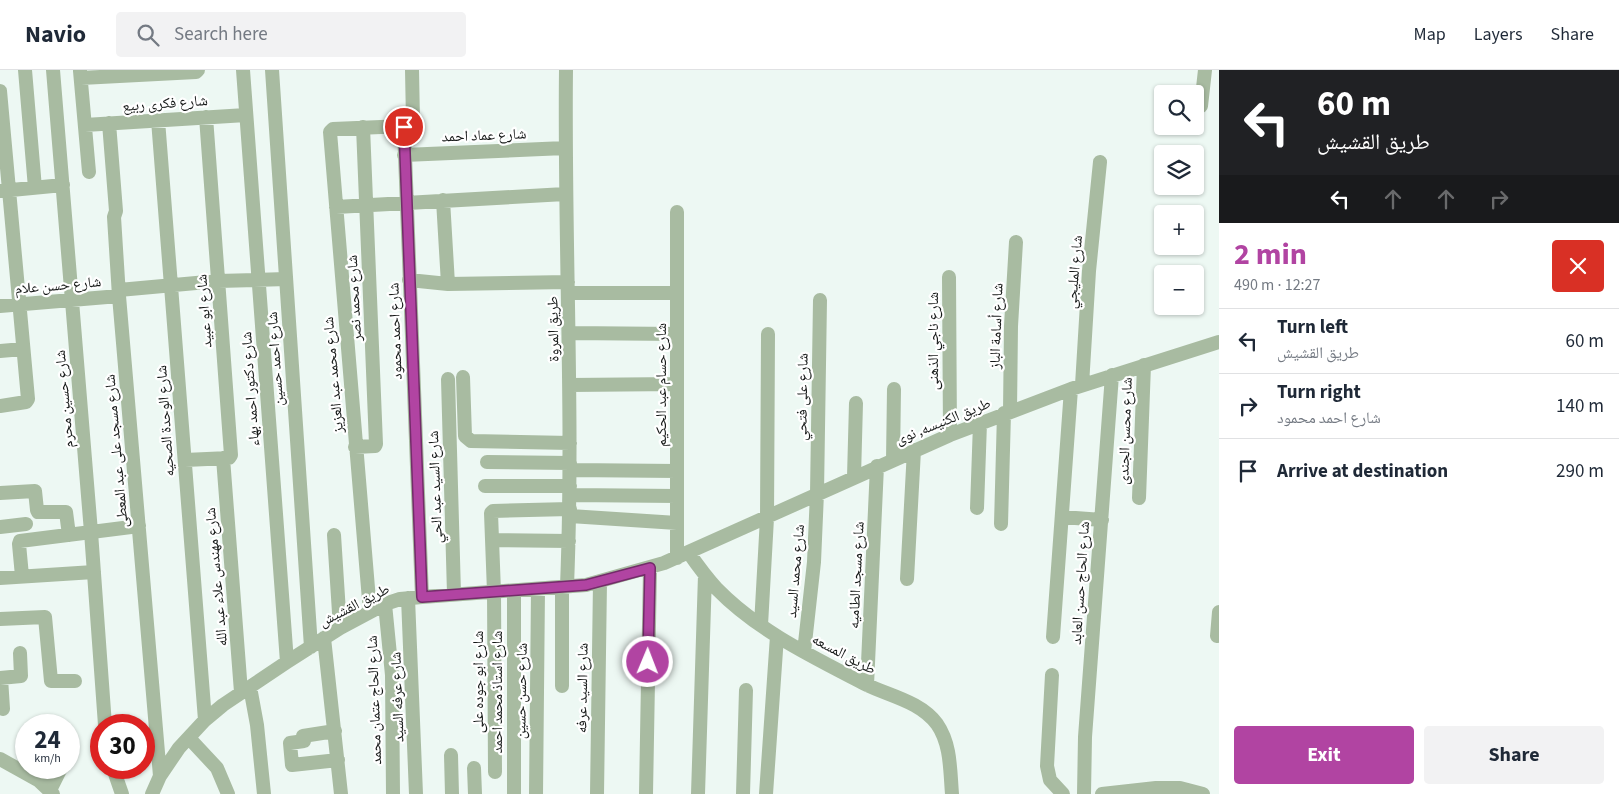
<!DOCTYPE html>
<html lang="en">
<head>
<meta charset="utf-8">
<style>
	body { margin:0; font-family:"Source Sans 3","Noto Naskh Arabic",sans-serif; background:#f2f2f3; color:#1f2937; height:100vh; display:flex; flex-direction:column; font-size:19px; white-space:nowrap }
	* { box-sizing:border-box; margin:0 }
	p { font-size:16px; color:#747a83 }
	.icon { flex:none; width:28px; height:28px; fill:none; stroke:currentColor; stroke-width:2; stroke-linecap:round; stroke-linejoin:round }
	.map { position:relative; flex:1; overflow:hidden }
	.side { display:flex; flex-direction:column; background:#fff; width:400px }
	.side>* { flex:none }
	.guide { background:#202124; color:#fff; overflow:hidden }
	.tools { position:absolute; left:1154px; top:15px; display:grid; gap:10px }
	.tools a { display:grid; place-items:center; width:50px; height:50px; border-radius:5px; background:#fff; box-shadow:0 1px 4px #0004; font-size:25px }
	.speed { position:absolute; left:15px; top:644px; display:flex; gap:10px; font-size:25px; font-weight:700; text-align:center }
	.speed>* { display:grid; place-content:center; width:65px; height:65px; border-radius:50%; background:#fff; box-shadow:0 1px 4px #0004; line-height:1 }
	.speed small { font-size:12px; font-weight:400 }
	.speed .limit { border:8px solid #d22; background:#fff; color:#111 }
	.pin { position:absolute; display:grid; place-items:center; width:42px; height:42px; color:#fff; margin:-21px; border:2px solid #fff; border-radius:50%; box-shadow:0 1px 5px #0007 }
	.me { position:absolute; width:55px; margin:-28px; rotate:1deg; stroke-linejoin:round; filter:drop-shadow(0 0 4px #0008) }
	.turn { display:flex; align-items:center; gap:18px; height:105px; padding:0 15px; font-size:22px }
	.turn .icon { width:65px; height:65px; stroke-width:2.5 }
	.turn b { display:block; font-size:35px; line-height:42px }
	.lanes { display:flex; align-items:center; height:48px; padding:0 15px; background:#0003; justify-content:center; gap:25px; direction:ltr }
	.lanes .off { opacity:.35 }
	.round { display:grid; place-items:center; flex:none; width:52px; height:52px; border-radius:5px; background:#f2f2f3 }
	.headline { display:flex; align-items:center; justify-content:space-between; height:85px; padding:0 15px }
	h1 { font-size:30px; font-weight:700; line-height:38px; color:#b144a2 }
	.primary-button { display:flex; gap:10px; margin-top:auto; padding:10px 15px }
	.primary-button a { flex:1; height:58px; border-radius:5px; background:#b144a2; color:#fff; font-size:20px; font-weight:700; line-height:58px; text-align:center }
	.primary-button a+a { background:#f2f2f3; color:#1f2937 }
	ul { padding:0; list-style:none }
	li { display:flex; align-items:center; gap:15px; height:65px; padding:0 15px; border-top:1px solid #e0e1e3 }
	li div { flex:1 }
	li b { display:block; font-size:19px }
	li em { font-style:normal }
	header { display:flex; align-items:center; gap:30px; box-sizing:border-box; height:70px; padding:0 25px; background:#fff; border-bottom:1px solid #e0e1e3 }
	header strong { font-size:24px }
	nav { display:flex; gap:28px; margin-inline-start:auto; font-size:18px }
	.search { width:350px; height:45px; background:#f2f2f3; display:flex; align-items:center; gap:12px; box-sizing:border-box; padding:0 18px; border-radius:5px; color:#747a83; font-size:19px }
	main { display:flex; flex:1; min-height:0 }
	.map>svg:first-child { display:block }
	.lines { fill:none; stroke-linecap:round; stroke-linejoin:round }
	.minor { stroke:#a8bba1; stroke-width:14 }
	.route-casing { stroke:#732c69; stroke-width:12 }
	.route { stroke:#b144a2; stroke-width:9 }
	.labels { text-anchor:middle; stroke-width:4.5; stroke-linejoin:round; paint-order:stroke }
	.street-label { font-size:15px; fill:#151817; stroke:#fff }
</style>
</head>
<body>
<header>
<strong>Navio</strong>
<div class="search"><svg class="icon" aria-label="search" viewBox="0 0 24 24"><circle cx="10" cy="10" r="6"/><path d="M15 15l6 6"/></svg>Search here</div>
<nav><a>Map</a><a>Layers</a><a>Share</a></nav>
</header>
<main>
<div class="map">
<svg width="1219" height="724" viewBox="0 0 1219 724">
	<rect width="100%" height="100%" fill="#edf8f3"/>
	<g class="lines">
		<path class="minor" d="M25,0l10,118
			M53,0l38,462 14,193
			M243,0l44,592
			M272,0l39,577
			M412,0l1,51 -8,5 -1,3 18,468
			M566,0c-2,172 8,344 1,516
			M80,1l9,101
			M81,8l115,-6 2,-2
			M0,21l28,308 -2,3 -26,4
			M1201,36l4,-36
			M158,50l47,600
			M109,53l7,88 -2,6 5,79 41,480
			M85,55l161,-10
			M404,85l161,-7
			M1,121l62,-6
			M443,130l5,84
			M336,137l229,-13
			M677,142v346
			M949,207l1,158
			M409,210l39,4 120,-2
			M119,220l99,-9 68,-2
			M568,223h109
			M0,236l119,-10
			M569,263l108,1
			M0,281l23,-2
			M463,307l2,59 6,5 99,2
			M448,309l6,215
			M570,315l107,-1
			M1082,315l7,-114 11,-109
			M1010,341l1,-85 5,-84
			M355,377l20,-1 1,-2 -13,-317
			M223,388l18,234
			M185,390l44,-2 2,-3 -25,-338
			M893,390l1,-71
			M487,392l83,1
			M570,400l107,1
			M854,407l2,-74
			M485,416h85
			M0,423l35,-2 2,19 1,2h28l3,23
			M570,425l107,1
			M1139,428l5,-133
			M977,438l3,-85
			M570,446l107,7
			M1062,447l40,3
			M1001,454l3,-111
			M0,457l26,-3
			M334,465l6,93
			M492,470l77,1
			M689,483c9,13 18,25 28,36 41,42 96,68 148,95 24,12 55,17 72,40 14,20 13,46 15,70
			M22,506l-3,-32 1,-3 119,-15
			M0,508l94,-6
			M907,509l7,-129
			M514,521v203
			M408,528l8,196
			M385,534l7,71 1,119
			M370,542l-40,-480 3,-3 72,-3
			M0,549l45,-2 6,64h24
			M761,555l6,-107 1,-184
			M1217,566l2,-24
			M1053,567l18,-248
			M324,568l17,156
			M804,582l10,-90 3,-69 3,-193
			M1052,605l-5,91 3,14 13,14
			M0,608l21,-2 -1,-23
			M1,608l2,31
			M867,615l10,-219
			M562,616v-99
			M250,617l7,38 7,69
			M335,661l-32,5 1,5 -14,2 2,22 46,-5
			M189,668l28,30 11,26
			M451,685l1,39
			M0,689l38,21 15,14
			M113,698l9,26
			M474,698l1,26
			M495,702l-1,-180 -3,-79 2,-2 77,-2
			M50,720l11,-22
			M152,724l8,-18 19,-28 26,-28 18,-15 64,-43 53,-34 45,-24 15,-5 22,-2 164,-12 78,-22 286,-128 121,-46 148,-47
			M536,724l2,-205
			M597,724l3,-212
			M646,724l4,-226
			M698,724l7,-219
			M743,724l3,-104
			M766,724l11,-158
			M1084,724l1,-57 27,-362
			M1102,724l54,-6h24l23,6"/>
	</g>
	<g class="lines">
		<defs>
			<path id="route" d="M404,57l18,470 164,-12 64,-17 -2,94"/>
		</defs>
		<use href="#route" class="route-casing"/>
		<use href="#route" class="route"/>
	</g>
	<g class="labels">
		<g class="street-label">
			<text transform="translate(165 33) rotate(-4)" y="5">شارع فكرى ربيع</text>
			<text transform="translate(484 65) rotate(-2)" y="5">شارع عماد احمد</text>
			<text transform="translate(1074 202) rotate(-85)" y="5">شارع المليجي</text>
			<text transform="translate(58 215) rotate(-5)" y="5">شارع حسن علام</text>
			<text transform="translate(354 228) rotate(-93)" y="5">شارع محمد نصر</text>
			<text transform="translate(204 241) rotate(-94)" y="5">شارع ابو عبيد</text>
			<text transform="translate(996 256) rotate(-88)" y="5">شارع أسامة الباز</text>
			<text transform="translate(553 259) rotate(-91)" y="5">طريق المروة</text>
			<text transform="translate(395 261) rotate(-92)" y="5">شارع احمد محمود</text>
			<text transform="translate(933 271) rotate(-90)" y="5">شارع ناجي الذهنى</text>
			<text transform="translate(275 289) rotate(-94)" y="5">شارع احمد حسين</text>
			<text transform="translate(333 305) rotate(-95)" y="5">شارع محمد عبد العزيز</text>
			<text transform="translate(661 315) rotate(-90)" y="5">شارع حسام عبد الحكيم</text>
			<text transform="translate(250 319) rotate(-94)" y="5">شارع دكتور احمد بهاء</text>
			<text transform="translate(802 327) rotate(-89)" y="5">شارع على فتحي</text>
			<text transform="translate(64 329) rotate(-95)" y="5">شارع حسين محرم</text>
			<text transform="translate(165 351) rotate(-94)" y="5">شارع الوحدة الصحيه</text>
			<text transform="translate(943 351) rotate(-22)" y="5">طريق الكنيسه, نوى</text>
			<text transform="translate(1125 361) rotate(-88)" y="5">شارع محسن الجندى</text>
			<text transform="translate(116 381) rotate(-95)" y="5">شارع مسجد على عبد المعطى</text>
			<text transform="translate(435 417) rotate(-92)" y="5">شارع السيد عبد الحي</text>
			<text transform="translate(795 501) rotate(-85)" y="5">شارع محمد السيد</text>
			<text transform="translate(856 505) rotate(-87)" y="5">شارع مسجد الطاميه</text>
			<text transform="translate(216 507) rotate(-95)" y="5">شارع مهندس علاء عبد الله</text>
			<text transform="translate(1080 513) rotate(-86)" y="5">شارع الحاج حسن العابد</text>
			<text transform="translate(354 535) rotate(-27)" y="5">طريق القشيش</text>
			<text transform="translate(844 584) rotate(28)" y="5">طريق المسعه</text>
			<text transform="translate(478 612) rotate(-90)" y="5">شارع ابو جوده على</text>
			<text transform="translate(582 618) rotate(-89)" y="5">شارع السيد عرفه</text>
			<text transform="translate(521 621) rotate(-89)" y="5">شارع حسن حسين</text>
			<text transform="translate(497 622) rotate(-90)" y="5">شارع استاذ محمد احمد</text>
			<text transform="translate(397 627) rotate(-92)" y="5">شارع عرفه السيد</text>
			<text transform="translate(374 630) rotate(-92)" y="5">شارع الحاج عتمان محمد</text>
		</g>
	</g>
</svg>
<div class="tools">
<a><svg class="icon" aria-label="search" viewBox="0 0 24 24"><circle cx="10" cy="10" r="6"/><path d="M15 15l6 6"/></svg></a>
<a><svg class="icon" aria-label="layers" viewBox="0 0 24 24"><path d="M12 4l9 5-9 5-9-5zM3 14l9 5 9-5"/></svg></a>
<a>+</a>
<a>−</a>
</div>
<div class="speed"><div>24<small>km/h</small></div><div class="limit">30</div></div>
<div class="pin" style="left:404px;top:57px;background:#d93025"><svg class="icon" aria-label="arrive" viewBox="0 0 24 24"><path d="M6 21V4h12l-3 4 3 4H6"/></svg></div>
<svg class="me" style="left:648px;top:592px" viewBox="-20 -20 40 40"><circle r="17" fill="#b144a2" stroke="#fff" stroke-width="3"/><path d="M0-11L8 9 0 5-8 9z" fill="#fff"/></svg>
</div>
<section class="side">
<div class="guide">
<div class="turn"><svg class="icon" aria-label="left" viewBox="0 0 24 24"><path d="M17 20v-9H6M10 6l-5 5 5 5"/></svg><div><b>60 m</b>طريق القشيش</div></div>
<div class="lanes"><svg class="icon" aria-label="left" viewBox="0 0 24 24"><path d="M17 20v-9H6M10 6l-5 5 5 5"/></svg><svg class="icon off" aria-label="ahead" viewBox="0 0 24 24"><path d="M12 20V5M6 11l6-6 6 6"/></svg><svg class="icon off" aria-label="ahead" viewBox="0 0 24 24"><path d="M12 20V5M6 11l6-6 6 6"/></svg><svg class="icon off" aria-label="right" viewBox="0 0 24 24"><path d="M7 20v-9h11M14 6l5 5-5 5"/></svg></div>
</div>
<div class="headline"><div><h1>2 min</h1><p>490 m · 12:27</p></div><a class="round" style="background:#d93025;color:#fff"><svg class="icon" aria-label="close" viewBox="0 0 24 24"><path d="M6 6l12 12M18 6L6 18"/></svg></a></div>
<ul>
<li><svg class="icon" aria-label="left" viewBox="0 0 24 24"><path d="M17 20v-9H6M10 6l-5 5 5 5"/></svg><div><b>Turn left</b><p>طريق القشيش</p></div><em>60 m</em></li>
<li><svg class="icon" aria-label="right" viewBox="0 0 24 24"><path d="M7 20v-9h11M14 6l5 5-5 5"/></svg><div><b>Turn right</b><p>شارع احمد محمود</p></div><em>140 m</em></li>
<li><svg class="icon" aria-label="arrive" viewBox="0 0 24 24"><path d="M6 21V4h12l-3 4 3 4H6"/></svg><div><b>Arrive at destination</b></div><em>290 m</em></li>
</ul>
<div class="primary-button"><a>Exit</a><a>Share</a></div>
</section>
</main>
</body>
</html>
